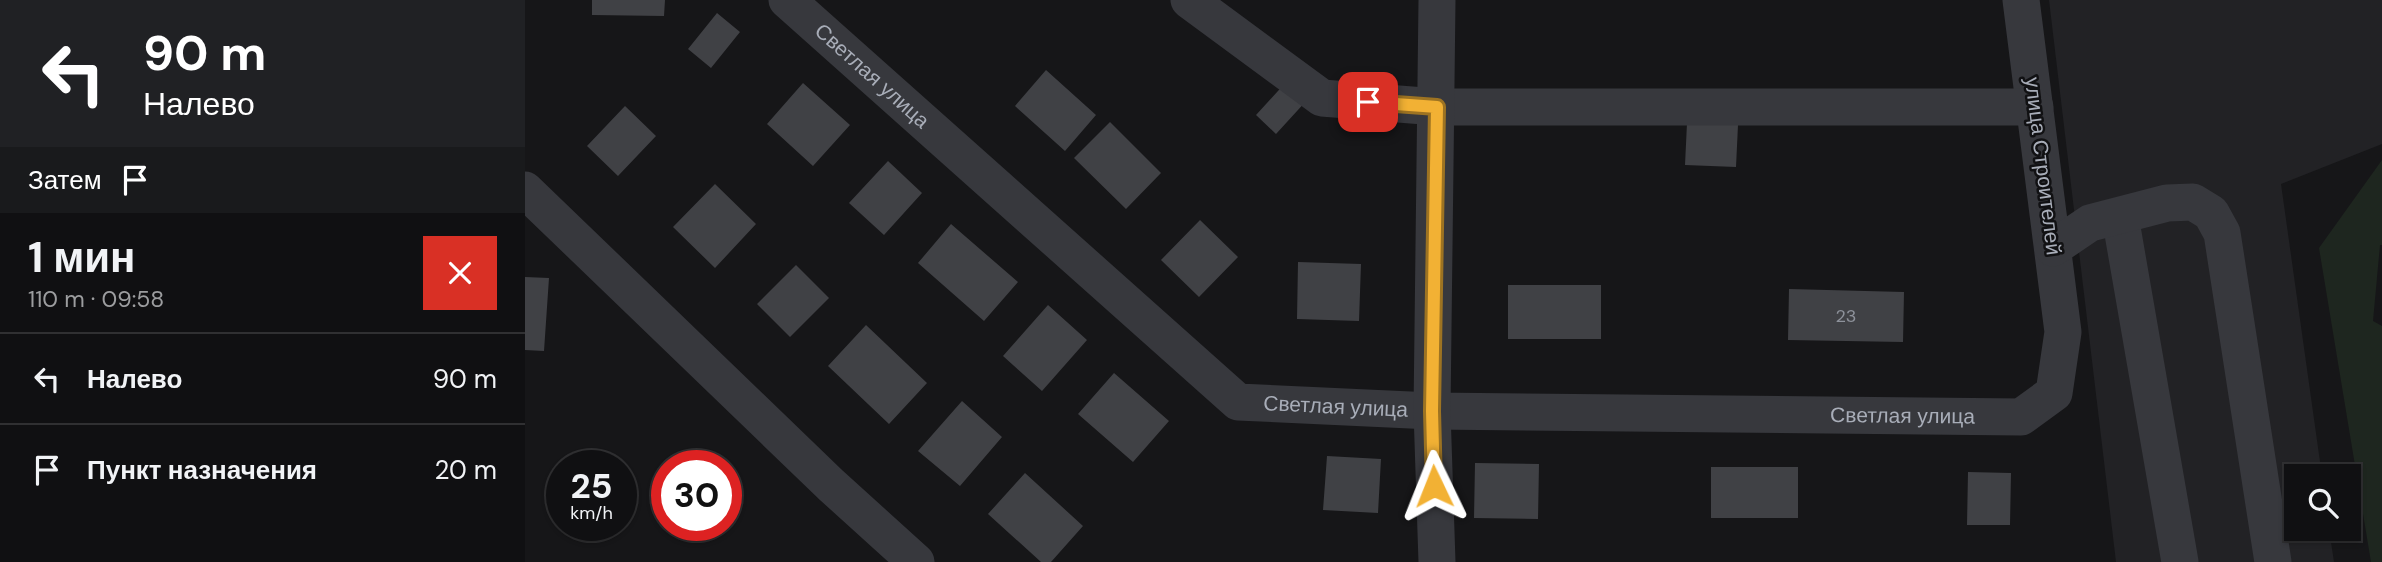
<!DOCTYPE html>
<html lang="ru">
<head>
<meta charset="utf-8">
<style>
	body { margin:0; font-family:"DM Sans",sans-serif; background:#1e1e20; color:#f1f3f6; height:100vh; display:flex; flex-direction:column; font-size:26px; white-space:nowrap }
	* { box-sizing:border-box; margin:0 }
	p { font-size:23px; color:#9c9d9f }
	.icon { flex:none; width:38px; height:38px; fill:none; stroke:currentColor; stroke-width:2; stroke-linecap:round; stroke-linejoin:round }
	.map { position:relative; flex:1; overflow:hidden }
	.panel { display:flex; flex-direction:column; background:#101012; width:525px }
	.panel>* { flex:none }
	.guide { background:#202124; color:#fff; overflow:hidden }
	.fabs { position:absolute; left:1759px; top:464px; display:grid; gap:14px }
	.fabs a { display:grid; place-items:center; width:77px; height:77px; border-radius:0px; background:#101012; box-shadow:0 2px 5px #0004,0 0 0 2px #303032; font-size:35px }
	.speed { position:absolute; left:21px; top:450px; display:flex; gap:14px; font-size:35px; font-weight:700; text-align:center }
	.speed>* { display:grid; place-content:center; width:91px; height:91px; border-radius:50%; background:#101012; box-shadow:0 2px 5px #0004,0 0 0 2px #303032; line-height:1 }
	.speed small { font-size:18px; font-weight:400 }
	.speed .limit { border:10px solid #d22; background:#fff; color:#111 }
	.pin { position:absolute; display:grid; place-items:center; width:60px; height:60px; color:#fff; margin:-30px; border-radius:14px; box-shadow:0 4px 10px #0006 }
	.me { position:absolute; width:77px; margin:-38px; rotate:358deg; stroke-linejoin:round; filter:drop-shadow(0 0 5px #0008) }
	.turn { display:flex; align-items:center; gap:24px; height:147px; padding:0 28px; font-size:32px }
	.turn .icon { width:91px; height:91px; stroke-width:2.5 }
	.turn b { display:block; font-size:49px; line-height:60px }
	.then { display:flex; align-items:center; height:66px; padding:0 28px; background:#0003; gap:14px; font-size:26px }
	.round { display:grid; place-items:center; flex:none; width:74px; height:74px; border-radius:0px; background:#1e1e20 }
	.headline { display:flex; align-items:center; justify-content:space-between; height:119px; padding:0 28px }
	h1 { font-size:42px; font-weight:700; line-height:52px }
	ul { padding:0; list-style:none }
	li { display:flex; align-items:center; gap:21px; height:91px; padding:0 28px; border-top:2px solid #303032 }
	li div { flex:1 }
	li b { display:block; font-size:26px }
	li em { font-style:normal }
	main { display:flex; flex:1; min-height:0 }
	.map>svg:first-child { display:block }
	.built { fill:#222225 }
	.green { fill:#1e261f }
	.building { fill:#404145 }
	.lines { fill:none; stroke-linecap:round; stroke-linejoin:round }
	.minor { stroke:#37383d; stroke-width:37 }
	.route-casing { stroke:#9d7322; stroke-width:18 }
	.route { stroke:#f2b134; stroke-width:12 }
	.labels { text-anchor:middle; stroke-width:5; stroke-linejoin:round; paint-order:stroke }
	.number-label { font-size:18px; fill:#8e929b }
	.street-label { font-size:21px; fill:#a8adb8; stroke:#111113 }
</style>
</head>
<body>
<main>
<section class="panel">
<div class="guide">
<div class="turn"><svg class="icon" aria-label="left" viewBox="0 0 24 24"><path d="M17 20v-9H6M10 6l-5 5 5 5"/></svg><div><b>90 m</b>Налево</div></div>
<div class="then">Затем<svg class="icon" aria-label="arrive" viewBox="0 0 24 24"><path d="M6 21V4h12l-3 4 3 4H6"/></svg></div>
</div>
<div class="headline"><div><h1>1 мин</h1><p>110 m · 09:58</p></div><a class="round" style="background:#d93025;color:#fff"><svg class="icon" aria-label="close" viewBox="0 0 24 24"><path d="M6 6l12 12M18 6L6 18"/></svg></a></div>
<ul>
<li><svg class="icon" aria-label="left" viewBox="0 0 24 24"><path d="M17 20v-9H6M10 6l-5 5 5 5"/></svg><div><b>Налево</b></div><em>90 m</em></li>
<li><svg class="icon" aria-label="arrive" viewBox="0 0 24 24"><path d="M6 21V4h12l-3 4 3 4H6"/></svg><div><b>Пункт назначения</b></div><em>20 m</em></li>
</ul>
</section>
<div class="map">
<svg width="1857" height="562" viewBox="0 0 1857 562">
	<rect width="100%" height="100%" fill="#161618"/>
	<path class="built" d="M1524,0h333v144l-101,40 41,292h-26v52l33,1 5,33h-218z"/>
	<path class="green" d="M1857,160v85h-2l-7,76 9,5v236h-11l-52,-314z"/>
	<path class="building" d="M67,0h73l-1,16 -72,-1z
		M192,13l23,19 -29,36 -23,-19z
		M521,70l50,45 -31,36 -50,-45z
		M763,80l20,19 -32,35 -20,-19z
		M278,83l47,42 -37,41 -46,-42z
		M100,106l31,30 -38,40 -31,-30z
		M585,122l51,51 -35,36 -52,-51z
		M1162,123l51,2 -2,42 -51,-2z
		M363,161l34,32 -38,42 -35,-32z
		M190,184l41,40 -41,44 -42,-41z
		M675,220l38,37 -39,40 -38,-37z
		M426,224l67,58 -34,39 -66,-58z
		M773,262l63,2 -2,57 -62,-2z
		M271,265l33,33 -39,39 -33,-33z
		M0,277l24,1 -5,73 -19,-1z
		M983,285h93v54h-93z
		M1264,289l115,3 -1,50 -115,-2z
		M523,305l39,35 -45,51 -39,-35z
		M341,325l61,58 -38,41 -61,-58z
		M589,373l55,48 -36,41 -55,-48z
		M437,401l40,36 -42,49 -42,-35z
		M802,456l54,3 -3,54 -55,-3z
		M950,463l64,1 -1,55 -64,-1z
		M1186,467h87v51h-87z
		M1443,472l43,1 -1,52h-43z
		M500,473l58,53 -32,36h-10l-53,-48z"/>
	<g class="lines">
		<g class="minor">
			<path id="s1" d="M262,0l451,402 194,9 589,6 33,-24 9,-61 -42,-332"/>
			<path d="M664,0l133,98 115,9h598"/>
			<path d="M0,190l306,295 85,77"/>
			<path d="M1595,216l60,346"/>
			<path d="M1528,248l37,-25 77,-20 26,-1 18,11 11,20 51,329"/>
			<path d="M912,562l-5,-151 5,-411"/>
		</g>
	</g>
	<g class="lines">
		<defs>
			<path id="route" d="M843,102l69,5 -5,304 2,75"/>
		</defs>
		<use href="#route" class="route-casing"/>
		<use href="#route" class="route"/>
	</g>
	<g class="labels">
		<g class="number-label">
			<text x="1321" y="322">23</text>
		</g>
		<g class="street-label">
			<text dy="7" stroke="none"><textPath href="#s1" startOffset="114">Светлая улица</textPath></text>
			<text transform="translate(1518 166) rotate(83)" y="7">улица Строителей</text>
			<text dy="7" stroke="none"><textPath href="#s1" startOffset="702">Светлая улица</textPath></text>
			<text dy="7" stroke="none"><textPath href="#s1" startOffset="1269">Светлая улица</textPath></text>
		</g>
	</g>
</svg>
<div class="fabs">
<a><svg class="icon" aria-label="search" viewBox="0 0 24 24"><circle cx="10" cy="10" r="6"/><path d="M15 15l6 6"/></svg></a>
</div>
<div class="speed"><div>25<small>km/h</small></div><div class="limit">30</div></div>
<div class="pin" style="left:843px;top:102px;background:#d93025"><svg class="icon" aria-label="arrive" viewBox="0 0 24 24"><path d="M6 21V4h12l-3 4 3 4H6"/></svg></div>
<svg class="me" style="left:909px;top:486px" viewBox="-20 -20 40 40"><path d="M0-17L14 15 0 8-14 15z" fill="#f2b134" stroke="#fff" stroke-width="4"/></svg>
</div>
</main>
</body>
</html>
